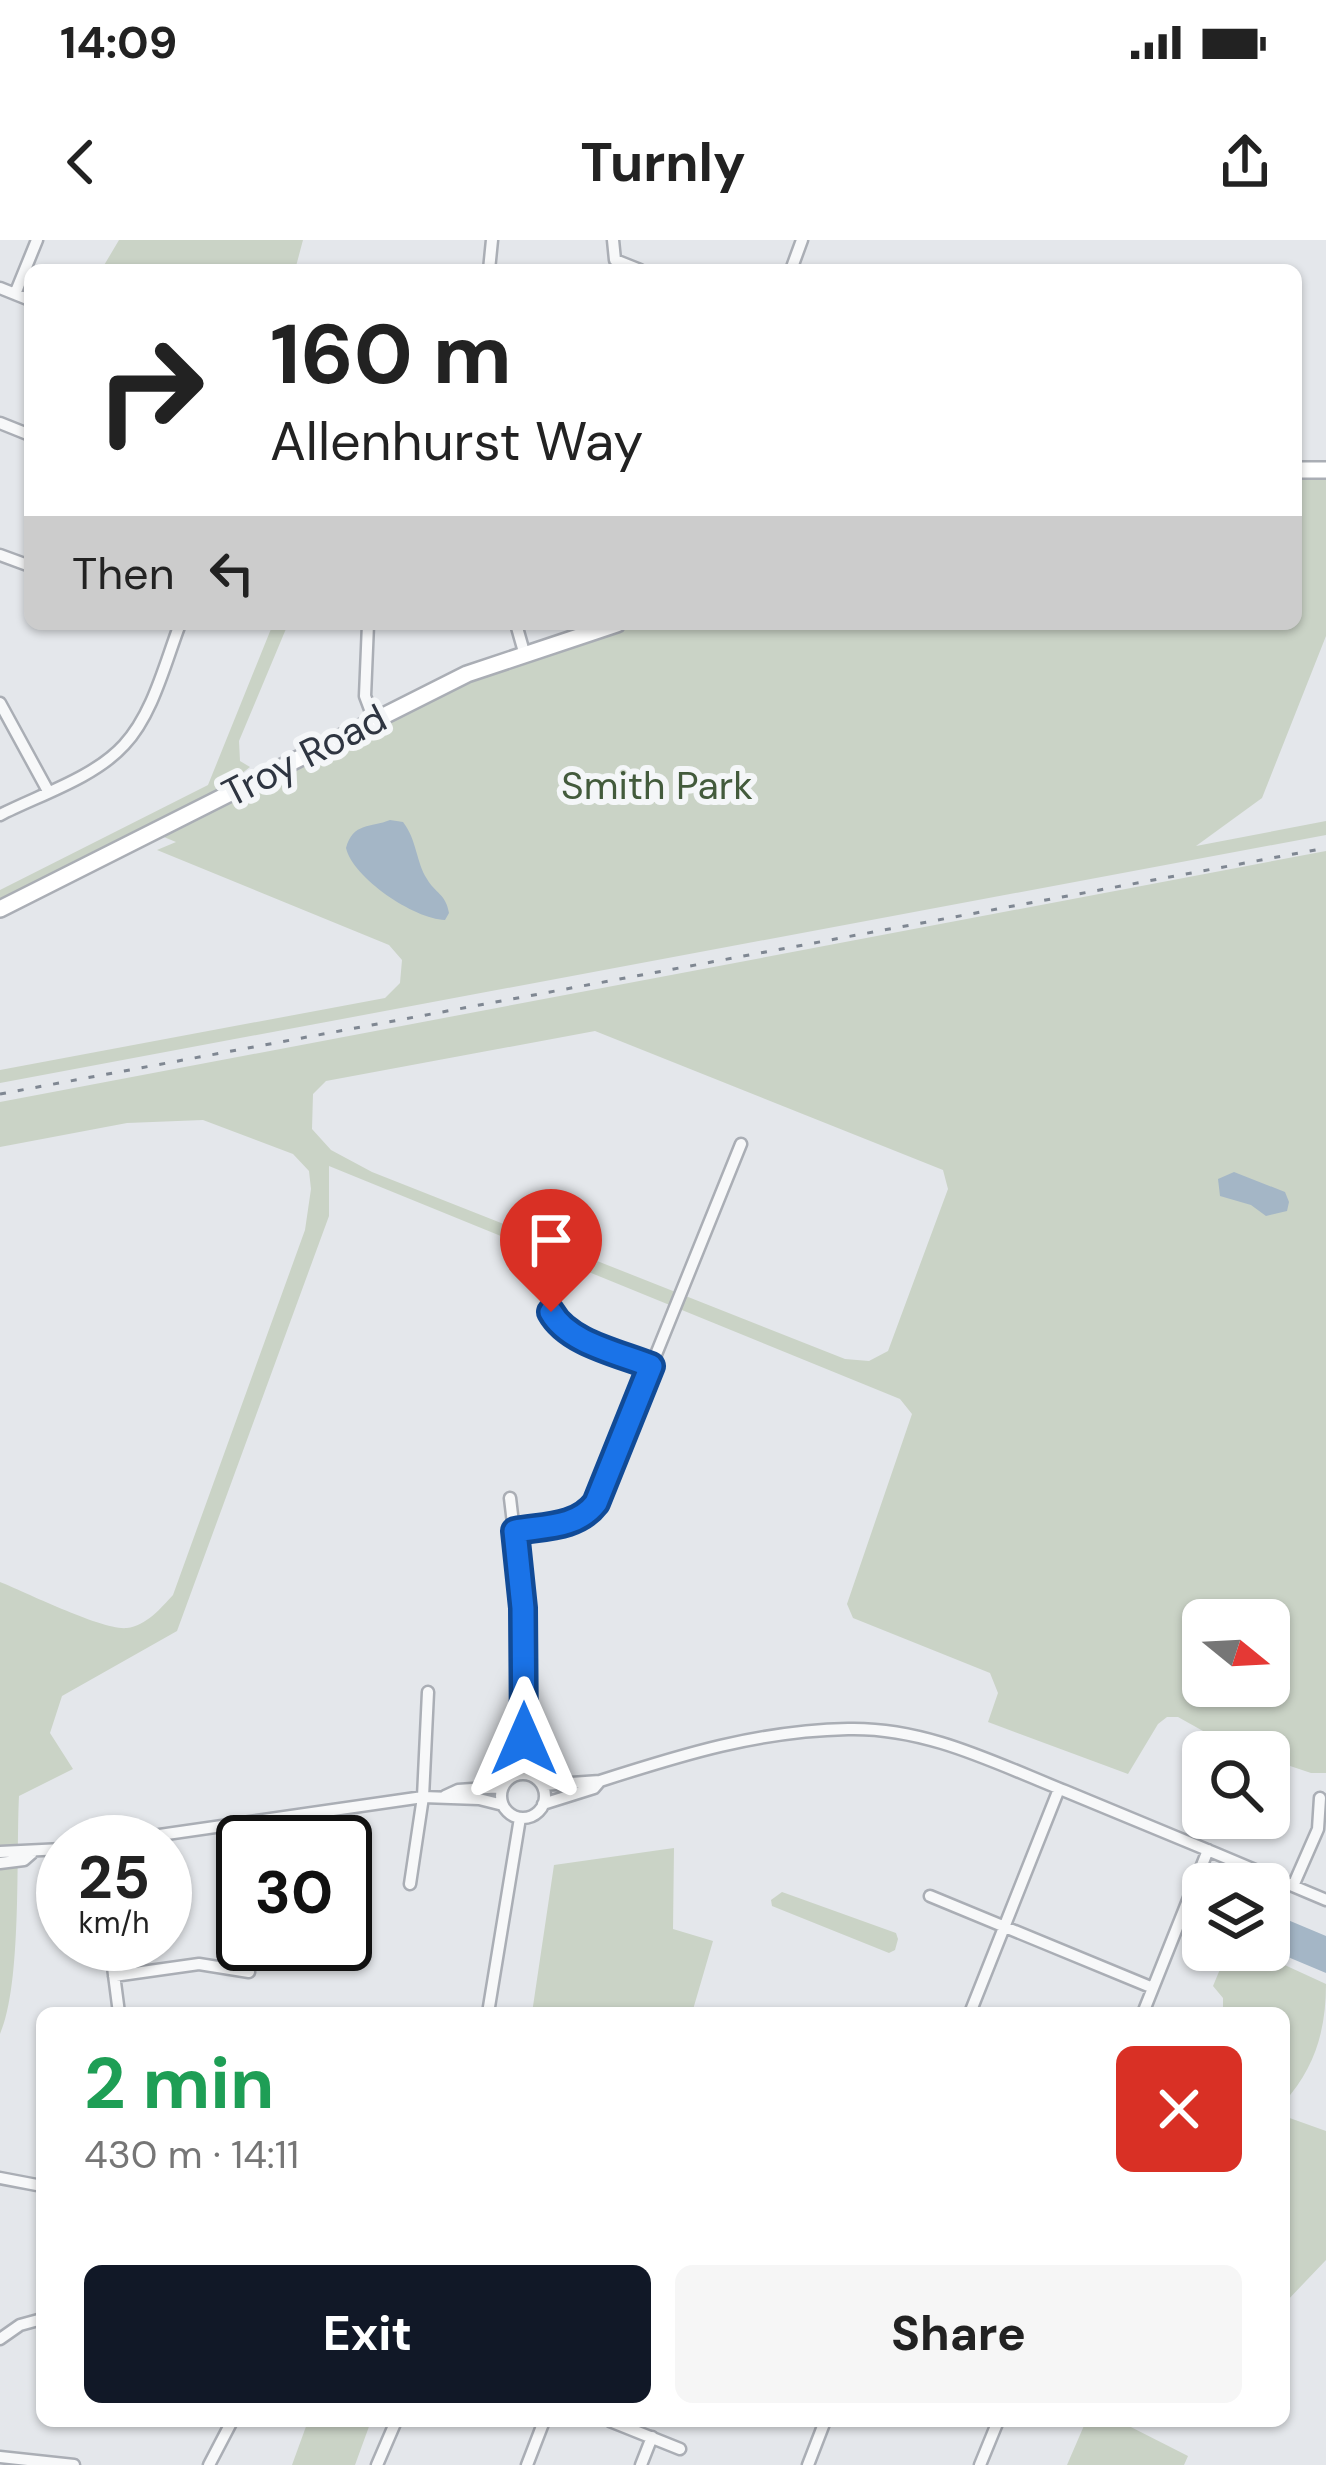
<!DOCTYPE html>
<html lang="en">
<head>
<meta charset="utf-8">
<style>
	body { margin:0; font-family:"DM Sans",sans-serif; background:#f6f6f6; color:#222; height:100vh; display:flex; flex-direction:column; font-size:45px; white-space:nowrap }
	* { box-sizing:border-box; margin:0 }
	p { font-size:39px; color:#767676 }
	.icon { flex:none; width:66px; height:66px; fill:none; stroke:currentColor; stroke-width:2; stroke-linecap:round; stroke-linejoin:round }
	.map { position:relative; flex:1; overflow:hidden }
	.side { position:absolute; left:36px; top:1767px; width:1254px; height:420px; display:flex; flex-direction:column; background:#fff; border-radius:18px; box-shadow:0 3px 9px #0004 }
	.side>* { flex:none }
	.hud { position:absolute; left:24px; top:24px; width:1278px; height:366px; border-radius:18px; box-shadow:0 3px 9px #0004; background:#fff; color:#222; overflow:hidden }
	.needle { width:78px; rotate:108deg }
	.controls { position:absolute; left:1182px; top:1359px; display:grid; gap:24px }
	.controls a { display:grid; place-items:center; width:108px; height:108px; border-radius:18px; background:#fff; box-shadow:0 3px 9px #0004; font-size:60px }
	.speed { position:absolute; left:36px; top:1575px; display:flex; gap:24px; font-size:60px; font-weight:700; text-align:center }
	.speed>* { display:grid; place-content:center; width:156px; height:156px; border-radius:50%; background:#fff; box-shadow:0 3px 9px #0004; line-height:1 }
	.speed small { font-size:30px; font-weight:400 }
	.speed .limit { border:6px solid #111; border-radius:18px; background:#fff; color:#111 }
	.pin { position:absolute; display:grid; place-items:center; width:102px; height:102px; color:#fff; margin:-123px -51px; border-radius:50% 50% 50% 0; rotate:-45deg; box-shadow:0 0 12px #0007 }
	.pin .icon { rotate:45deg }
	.me { position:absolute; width:132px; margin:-66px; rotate:0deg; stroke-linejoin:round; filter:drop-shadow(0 0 9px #0008) }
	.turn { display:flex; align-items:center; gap:42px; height:252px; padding:0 48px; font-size:54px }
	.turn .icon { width:156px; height:156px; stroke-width:2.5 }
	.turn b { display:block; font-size:84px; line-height:102px }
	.then { display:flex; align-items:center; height:114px; padding:0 48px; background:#0003; gap:24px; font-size:45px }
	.round { display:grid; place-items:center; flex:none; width:126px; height:126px; border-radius:18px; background:#f6f6f6 }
	.head { display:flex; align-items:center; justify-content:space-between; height:204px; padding:0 48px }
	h1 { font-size:72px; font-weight:700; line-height:90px; color:#1e9e55 }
	.cta { display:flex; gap:24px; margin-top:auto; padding:24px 48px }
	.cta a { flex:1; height:138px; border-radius:18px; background:#111827; color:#fff; font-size:48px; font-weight:700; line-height:138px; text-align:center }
	.cta a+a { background:#f6f6f6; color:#222 }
	.status { display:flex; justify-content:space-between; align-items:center; height:84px; padding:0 60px; background:#fff; direction:ltr }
	.status svg { height:33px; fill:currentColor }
	header { display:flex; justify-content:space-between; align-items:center; height:156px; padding:0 48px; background:#fff; font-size:54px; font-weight:700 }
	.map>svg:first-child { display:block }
	.green { fill:#cad3c6; fill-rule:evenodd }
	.water { fill:#a4b6c6 }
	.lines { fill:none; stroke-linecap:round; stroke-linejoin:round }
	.street-casing { stroke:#aaaeb5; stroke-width:15 }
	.secondary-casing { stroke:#aaaeb5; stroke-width:20 }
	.street { stroke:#f7f8f9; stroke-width:10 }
	.secondary { stroke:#fff; stroke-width:15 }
	.rail { stroke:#7f8792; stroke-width:3; stroke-dasharray:6 12; stroke-linecap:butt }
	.route-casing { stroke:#114b97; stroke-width:30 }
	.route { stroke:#1a73e8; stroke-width:21 }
	.labels { text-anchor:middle; stroke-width:12; stroke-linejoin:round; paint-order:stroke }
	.street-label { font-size:39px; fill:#2e3541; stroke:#f4f6f8 }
	.park-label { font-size:39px; fill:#435b3c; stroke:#f4f6f8 }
</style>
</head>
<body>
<div class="status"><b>14:09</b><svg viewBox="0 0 49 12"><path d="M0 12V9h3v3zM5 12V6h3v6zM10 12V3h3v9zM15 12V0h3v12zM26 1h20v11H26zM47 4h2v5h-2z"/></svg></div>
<header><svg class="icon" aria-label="back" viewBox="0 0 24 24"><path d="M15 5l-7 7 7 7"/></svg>Turnly<svg class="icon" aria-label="share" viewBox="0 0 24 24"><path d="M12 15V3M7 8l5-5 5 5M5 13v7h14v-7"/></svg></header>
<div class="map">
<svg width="1326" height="2225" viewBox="0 0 1326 2225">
	<rect width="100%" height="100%" fill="#e4e7eb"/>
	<path class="green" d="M119,0h184l-8,30 -192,-3z
		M1296,236l30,1v159l-64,162 -66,48 130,-25v14l-1326,248v-13l385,-72 15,-15 2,-23 -13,-15 -232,-95 19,-8 -17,-7 340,-172 133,-39h664z
		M273,384h15l-49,117 1,20 10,6 -36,28 -214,107v-12l208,-105z
		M1326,611v922h-15l-42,-14v-7h-55l-2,-16 -34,-19h-11l-9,7 -30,50 -140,-52 10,-29 -8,-20 -137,-55 -6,-14 65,-190 -12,-15 -571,-233v50l-152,415 -115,65 -12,37 23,36 -54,27c-3,59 3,188 -19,238v-452c25,10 104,49 127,46 19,-2 34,-20 46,-33l132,-365 6,-41 -2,-18 -16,-17 -90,-34 -76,3 -127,24v-45zM595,791l348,139 5,19 -60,162 -19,10 -24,-2 -473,-187 -41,-22 -19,-21 1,-35 13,-13zM1203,1380h66v66h-66z
		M674,1608l-1,81 40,12 -21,72h-160l22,-148z
		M782,1652l114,41 2,6 -3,11 -6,3 -117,-47 -1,-6z
		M1228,1710h24l74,34c0,46 -11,84 -42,118v-89h-61v-15l-10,-12z
		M1284,1876l42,15v129l-42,44z
		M308,2181h63l-16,44h-63z
		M1086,2181h33l69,35 -4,9h-117z"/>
	<path class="water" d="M390,580l13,2c14,18 13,40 24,57 8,14 19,15 22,34l-4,7c-31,-1 -92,-42 -99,-72 7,-26 25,-20 44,-28z
		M1234,932l51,20 4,10 -2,9 -21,5 -15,-11 -31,-9 -2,-17z
		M1269,1672l57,24v37l-57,-24z"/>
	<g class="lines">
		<defs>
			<path id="street" d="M613,0l2,20 25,10
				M489,30l3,-30
				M791,30l11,-30
				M0,48l30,12
				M15,54l22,-54
				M0,183l30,12
				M0,315l30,11
				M368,384l-3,72 9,24
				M516,384l8,28
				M0,463l48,88
				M0,575c39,-20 94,-37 124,-70 29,-31 41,-82 56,-121
				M545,1044l6,28 9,15 91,39
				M510,1258l13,110 1,166
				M515,1291l66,-12 15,-16 145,-359
				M501 1556a22 22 0 1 1 44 0a22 22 0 1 1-44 0Z
				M600,1541c84,-27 158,-50 248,-52 78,-2 147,34 217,62 88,36 174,72 261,109
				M542,1545l58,-4 -6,7 -51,16
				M445,1556l13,-6 44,-3
				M111,1602l312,-45 56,2 24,6
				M0,1612l63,-3
				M0,1623l24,-3 8,-7
				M410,1644l13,-87 5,-105
				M1293,1646l25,-57 2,-31
				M930,1656l223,92
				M110,1704l9,69
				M114,1736l85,-12 50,8
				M488,1773l32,-195
				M970,1773l89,-224
				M1143,1773l65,-163
				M0,1938l42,8
				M0,2099l20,-14 22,-6
				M610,2181l70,28
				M0,2217l74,8
				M209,2225l23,-44
				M377,2225l19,-44
				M527,2225l17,-44
				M641,2225l11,-28
				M808,2225l17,-44
				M980,2225l18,-44"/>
			<path id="secondary" d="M1296,230h30
				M0,669l467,-235 150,-50"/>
		</defs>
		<use href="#street" class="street-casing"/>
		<use href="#secondary" class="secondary-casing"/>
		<use href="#street" class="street"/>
		<use href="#secondary" class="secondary"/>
		<path class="rail" d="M0,854l1326,-246"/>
	</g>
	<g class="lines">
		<defs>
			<path id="route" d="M524,1499l-1,-131 -8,-77c29,-5 62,-3 81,-28l55,-137c-32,-13 -83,-23 -100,-54"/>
		</defs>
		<use href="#route" class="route-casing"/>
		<use href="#route" class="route"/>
	</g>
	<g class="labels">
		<g class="street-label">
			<text transform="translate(304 515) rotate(-27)" y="14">Troy Road</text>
		</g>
		<g class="park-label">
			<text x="657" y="559">Smith Park</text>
		</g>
	</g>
</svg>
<div class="controls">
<a><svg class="needle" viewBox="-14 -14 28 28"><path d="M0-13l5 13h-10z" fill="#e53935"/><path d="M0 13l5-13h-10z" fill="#767676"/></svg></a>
<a><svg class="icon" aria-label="search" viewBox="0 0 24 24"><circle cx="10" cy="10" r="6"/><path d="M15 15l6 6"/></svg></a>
<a><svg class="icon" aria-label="layers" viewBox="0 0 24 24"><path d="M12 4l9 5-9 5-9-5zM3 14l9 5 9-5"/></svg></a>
</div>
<div class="speed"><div>25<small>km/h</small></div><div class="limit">30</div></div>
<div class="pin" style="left:551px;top:1072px;background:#d93025"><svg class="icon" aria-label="arrive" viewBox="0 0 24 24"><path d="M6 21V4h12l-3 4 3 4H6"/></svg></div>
<svg class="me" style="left:524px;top:1499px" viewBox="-20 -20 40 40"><path d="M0-17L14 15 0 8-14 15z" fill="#1a73e8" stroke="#fff" stroke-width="4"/></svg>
<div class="hud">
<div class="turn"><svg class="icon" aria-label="right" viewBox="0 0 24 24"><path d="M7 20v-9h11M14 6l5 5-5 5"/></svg><div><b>160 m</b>Allenhurst Way</div></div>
<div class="then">Then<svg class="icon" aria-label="left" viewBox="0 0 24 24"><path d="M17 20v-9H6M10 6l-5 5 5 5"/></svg></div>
</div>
<section class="side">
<div class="head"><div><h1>2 min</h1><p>430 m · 14:11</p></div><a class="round" style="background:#d93025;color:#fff"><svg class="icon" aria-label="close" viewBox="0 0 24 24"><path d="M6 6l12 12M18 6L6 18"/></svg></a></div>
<div class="cta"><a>Exit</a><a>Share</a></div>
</section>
</div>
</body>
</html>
